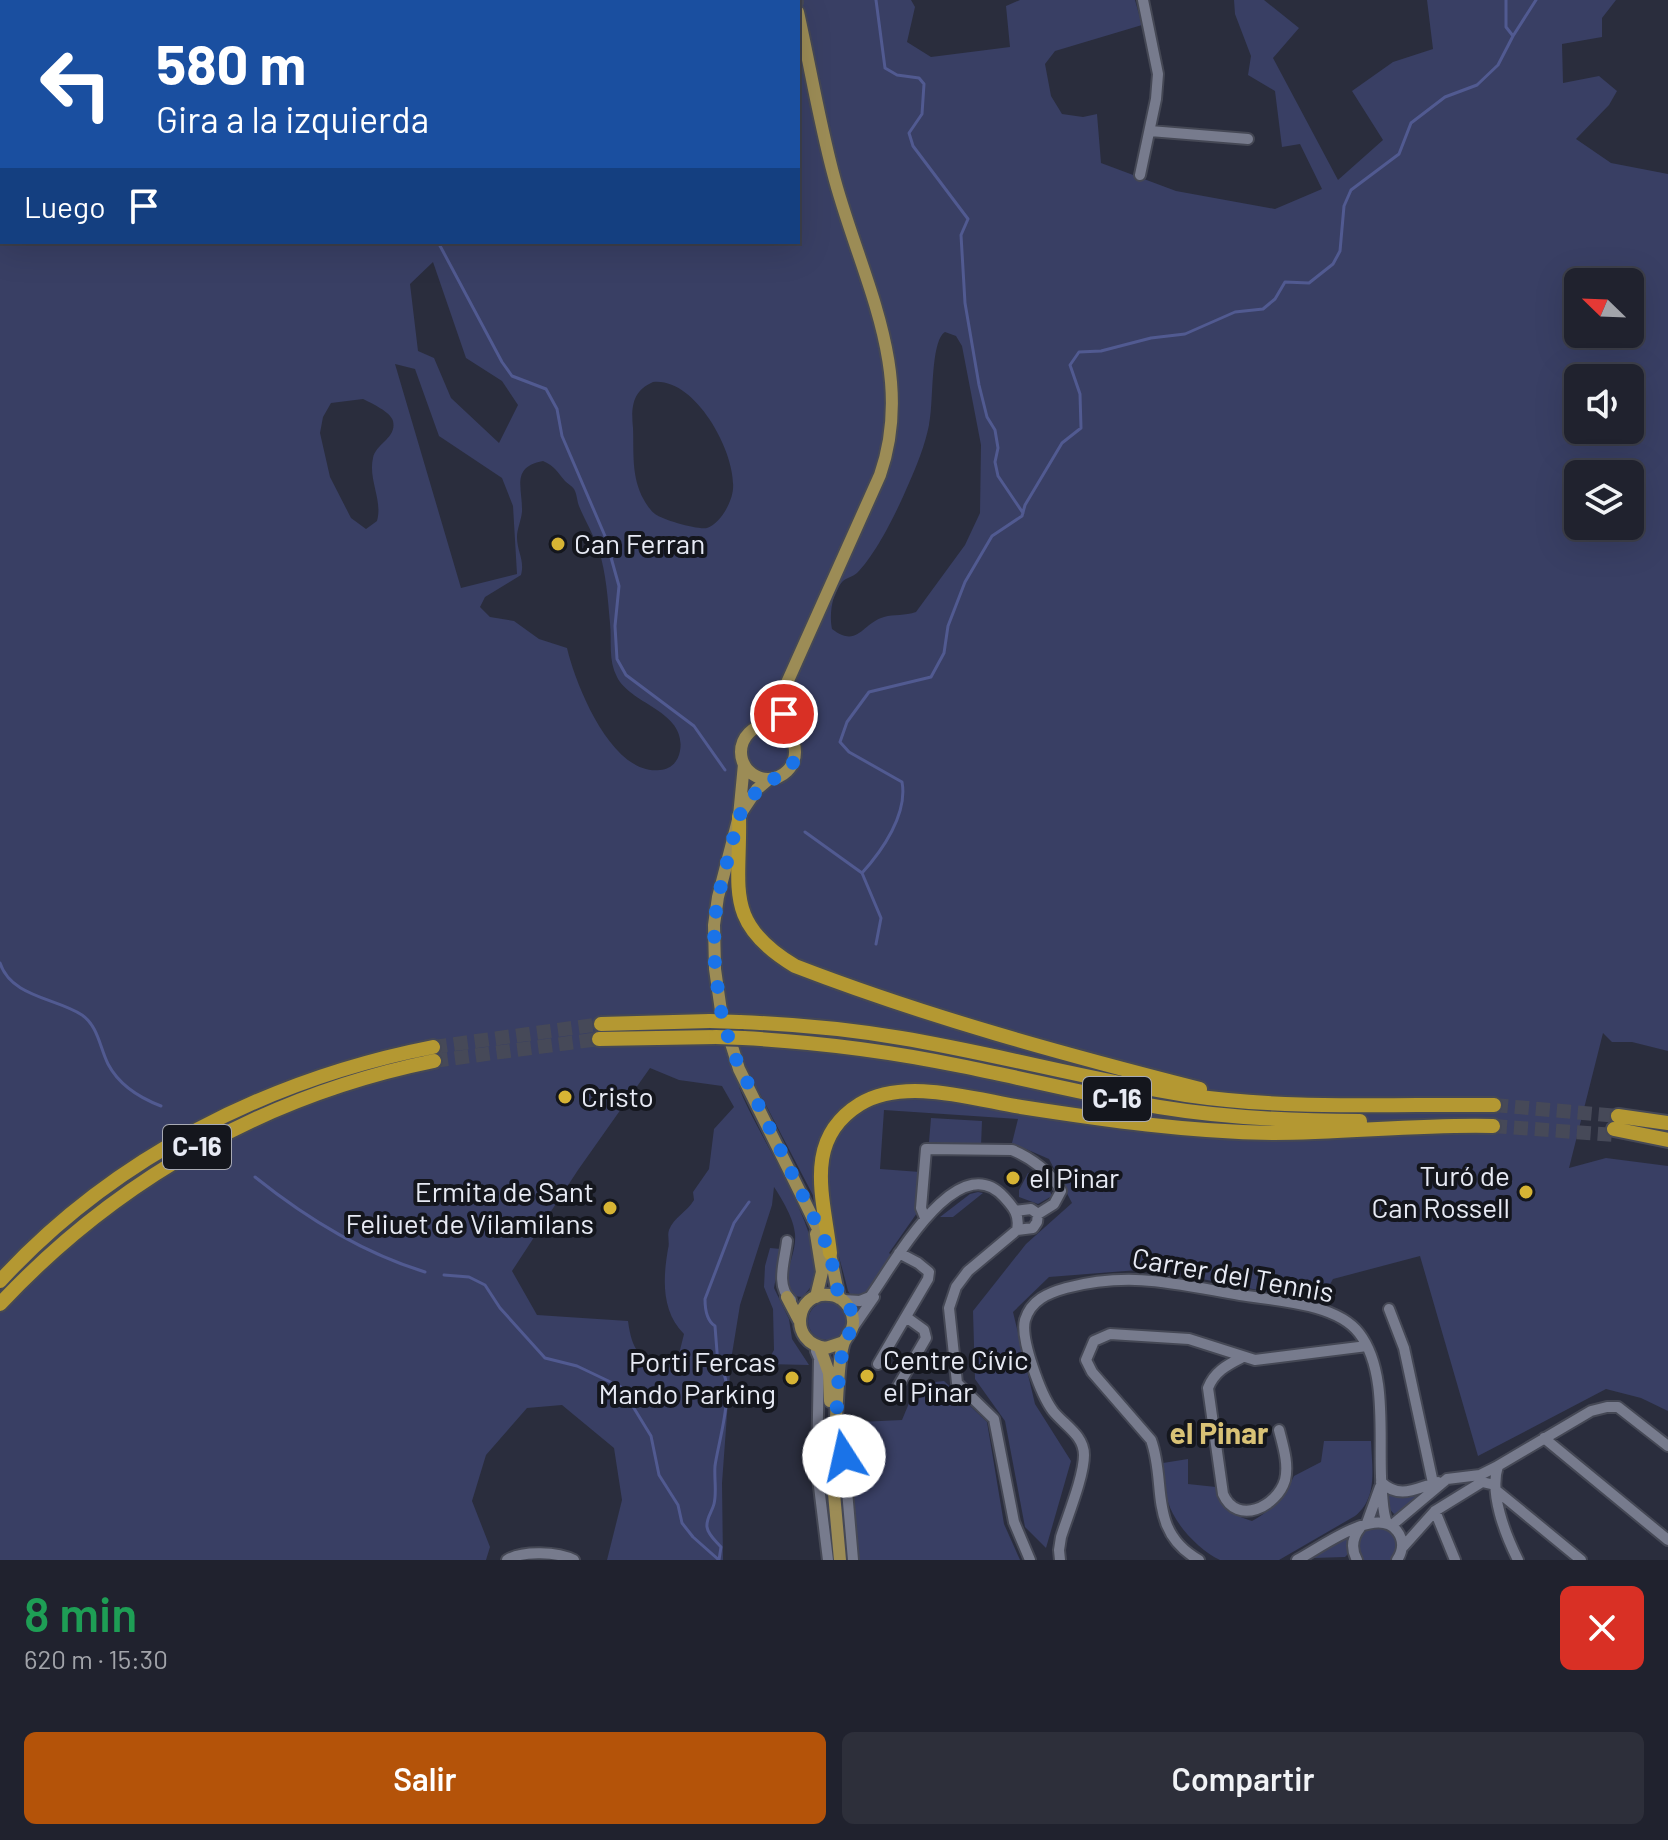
<!DOCTYPE html>
<html lang="es">
<head>
<meta charset="utf-8">
<style>
	body { margin:0; font-family:Barlow,sans-serif; background:#2d2f3a; color:#f1f3f6; height:100vh; display:flex; flex-direction:column; font-size:30px; white-space:nowrap }
	* { box-sizing:border-box; margin:0 }
	p { font-size:26px; color:#a2a4aa }
	.icon { flex:none; width:44px; height:44px; fill:none; stroke:currentColor; stroke-width:2; stroke-linecap:round; stroke-linejoin:round }
	.map { position:relative; height:1560px; overflow:hidden }
	.details { display:flex; flex-direction:column; background:#20222e; flex:1 }
	.details>* { flex:none }
	.top-card { position:absolute; left:0px; top:0px; width:800px; height:244px; box-shadow:0 8px 32px #0002,0 0 0 2px #3d3f4a; background:#1a4fa0; color:#fff; overflow:hidden }
	.needle { width:52px; rotate:293deg }
	.buttons { position:absolute; left:1564px; top:268px; display:grid; gap:16px }
	.buttons a { display:grid; place-items:center; width:80px; height:80px; border-radius:12px; background:#20222e; box-shadow:0 8px 32px #0002,0 0 0 2px #3d3f4a; font-size:40px }
	.pin { position:absolute; display:grid; place-items:center; width:68px; height:68px; color:#fff; margin:-34px; border:4px solid #fff; border-radius:50%; box-shadow:0 2px 8px #0007 }
	.me { position:absolute; width:88px; margin:-44px; rotate:350deg; stroke-linejoin:round; filter:drop-shadow(0 0 6px #0008) }
	.turn { display:flex; align-items:center; gap:28px; height:168px; padding:0 24px; font-size:36px }
	.turn .icon { width:104px; height:104px; stroke-width:2.5 }
	.turn b { display:block; font-size:56px; line-height:68px }
	.then { display:flex; align-items:center; height:76px; padding:0 24px; background:#0003; gap:16px; font-size:30px }
	.round { display:grid; place-items:center; flex:none; width:84px; height:84px; border-radius:12px; background:#2d2f3a }
	.overview { display:flex; align-items:center; justify-content:space-between; height:136px; padding:0 24px }
	h1 { font-size:48px; font-weight:600; line-height:60px; color:#1e9e55 }
	.cta { display:flex; gap:16px; margin-top:auto; padding:16px 24px }
	.cta a { flex:1; height:92px; border-radius:12px; background:#b45309; color:#fff; font-size:32px; font-weight:600; line-height:92px; text-align:center }
	.cta a+a { background:#2d2f3a; color:#f1f3f6 }
	.map>svg:first-child { display:block }
	.green { fill:#393f64; fill-rule:evenodd }
	.lines { fill:none; stroke-linecap:round; stroke-linejoin:round }
	.stream { stroke:#515a91; stroke-width:3 }
	.highway-tunnel { stroke:#464958; stroke-width:14; stroke-dasharray:14 7; stroke-linecap:butt }
	.minor-casing { stroke:#454855; stroke-width:14 }
	.major-casing { stroke:#454855; stroke-width:16 }
	.highway-casing { stroke:#454855; stroke-width:18 }
	.minor { stroke:#777b8d; stroke-width:10 }
	.major { stroke:#9c8c56; stroke-width:12 }
	.highway { stroke:#b49832; stroke-width:14 }
	.highway-bridge-casing { stroke:#454855; stroke-width:18; stroke-linecap:butt }
	.highway-bridge { stroke:#b49832; stroke-width:14 }
	.route { stroke:#1a73e8; stroke-width:14; stroke-dasharray:0 25.2 }
	.poi-dot { fill:#d7b434; stroke:#14161d; stroke-width:3 }
	.labels { text-anchor:middle; stroke-width:8; stroke-linejoin:round; paint-order:stroke }
	.shield { fill:#14161d; stroke:#a8aab4; stroke-width:2 }
	.shield-label { font-size:26px; font-weight:bold; fill:#e7eaf4 }
	.poi-label { font-size:28px; fill:#e7eaf4; stroke:#14161d; text-anchor:start }
	.street-label { font-size:28px; fill:#e7eaf4; stroke:#14161d }
	.neighbourhood-label { font-size:30px; font-weight:bold; fill:#d9c276; stroke:#14161d }
</style>
</head>
<body>
<div class="map">
<svg width="1668" height="1560" viewBox="0 0 1668 1560">
	<rect width="100%" height="100%" fill="#2a2d3d"/>
	<path class="green" d="M0,0h911l4,7 -8,35 24,15 79,-10 -4,-41 14,-6h115l7,25 -87,26 -10,13 6,32 11,18 21,3 14,-3 4,49 75,28 99,18 47,-20 -22,-45 -18,3 -7,-56 -27,-16 3,-19 -16,-42 -1,-14h30l35,28 -26,30 65,122 45,-40 -31,-49 41,-29 40,-13 -6,-49h189l-14,18v19l-40,7 1,39 36,-7 18,15 -8,14 -33,34 35,24 57,11v877l-36,-9h-20l-9,-9 -34,135 37,-10 62,8v245l-27,-13 -35,-9 -128,67 -58,-200 -87,23 -13,23 -169,-33 -102,8 -36,35 22,92 36,57 -25,87 -21,-21 -20,-106 -30,-42 -2,-68 53,-67 46,-41 -23,-44 -37,-16 6,-24 -134,-9 -4,59 40,3 -3,41 -28,40 4,3c-10,15 -20,46 -41,41l-4,-6c-14,-59 -49,-143 17,-182 15,-9 35,-13 53,-12 30,2 62,14 91,14 -22,-16 -43,-18 -70,-21 -22,-2 -47,-7 -68,2 -7,3 -14,11 -20,16 -31,24 -38,56 -32,94l-2,1 -60,-115 -18,-1c15,44 91,151 74,195 -2,6 -7,11 -11,15l-9,-1c-14,-21 4,-39 2,-62 -1,-15 -13,-35 -21,-47l-2,18 -32,100 -9,55 -9,123 1,77h-116l15,-60 -8,-52 -52,-43 -35,3 -41,47 -14,46 18,46 -4,13h-486zM2,2h796v240h-796zM433,262l33,96 36,23 16,24 -19,38 -48,-45 -17,-40 -16,-7 -8,-67zM1578,282h52v52h-52zM945,332l11,4 6,10 19,99 -1,68 -15,32 -49,67c-11,4 -22,2 -32,5 -22,6 -26,32 -52,12 -3,-14 0,-36 10,-47 3,-4 11,-5 15,-9 20,-20 41,-64 52,-90 8,-18 16,-38 20,-58 5,-21 1,-84 16,-93zM395,364l20,5 24,67 63,42 11,28 4,68 -56,14zM1578,378h52v52h-52zM653,382c42,-5 83,70 80,107 -1,13 -12,34 -26,39 -9,2 -44,-8 -52,-14 -4,-3 -9,-10 -11,-14 -13,-23 -10,-48 -11,-72 -2,-20 -1,-37 20,-46zM363,399c8,4 28,13 30,22 4,17 -17,22 -20,37 -5,22 10,42 4,63l-11,8 -15,-11 -21,-41 -10,-44 3,-16 8,-14zM543,461c12,5 14,11 22,20 2,2 7,5 9,8 3,5 3,12 5,17 6,15 15,29 20,45 7,21 9,49 11,72 2,18 -2,37 7,54 14,28 70,34 63,74 -2,11 -9,18 -20,19 -48,6 -84,-84 -93,-122l-28,-9 -25,-18 -24,-4 -10,-10 5,-10 36,-22c4,-15 -4,-23 -4,-38 0,-8 4,-16 5,-25 1,-23 -12,-45 21,-51zM1578,474h52v52h-52zM650,1068l29,12 43,6 12,21 -20,22 -5,40 -16,23 1,8c-7,12 -20,17 -25,30 -2,5 1,13 -1,19 -5,29 -7,62 16,85l-7,28 -10,7c-28,-9 -35,-19 -39,-48l-91,-6 -25,-44 66,-101z
		M931,1118l51,3 -1,25 -52,-4z
		M1028,1173l18,10 6,13 -14,8 -19,-7v-7z
		M978,1192l5,1 -30,24h-13l30,-23z
		M770,1248l11,1 -7,39 15,31 3,20 17,26 -43,-1 8,-14 -1,-41 -9,-22 1,-21z
		M808 1321a19 19 0 1 1 38 0a19 19 0 1 1-38 0Z
		M944,1381l43,41 17,102 16,36h-161c-4,-44 -14,-95 0,-138l43,-2 15,-36z
		M1324,1441h47c1,27 7,57 -16,75l-76,44h-59c-21,-10 -45,-35 -52,-58 -3,-13 -3,-27 -5,-39l25,-4v25l28,3c6,22 15,27 36,34 21,-12 32,-23 42,-45l27,-14z
		M1427,1487l2,4 -31,22 -4,1 -8,-9 -1,-13 19,6z
		M1378,1524l17,9 3,13 -7,14h-27c-13,-17 -4,-29 14,-36z
		M1348,1535l-1,20 -2,2 -32,1v-3z"/>
	<g class="lines">
		<path class="stream" d="M355,0l1,2
			M876,0l9,68 12,7 22,3 5,6 -2,30 -13,19 4,13 55,73 -7,16 4,68 14,82 8,32 8,13 3,18 -3,14 3,14 25,37
			M1513,36l23,-36
			M0,90l2,1
			M438,242l64,120 10,14 34,13 11,20 5,27 43,100 14,50 -4,40 2,33 9,16 68,51 31,44
			M805,832l57,41
			M876,944l5,-26 -19,-45c20,-22 46,-59 40,-91l-53,-30 -9,-10 7,-20 22,-30 62,-15 13,-24 4,-27 17,-44 27,-46 30,-20 3,-11 37,-62 19,-15 -1,-34 -10,-29 9,-13 22,-1 50,-13 34,-4 50,-22 28,-3 12,-10 10,-17 24,1 24,-19 7,-13 4,-45 7,-16 48,-36 12,-31 34,-26 32,-12 21,-20 15,-29 -7,-9v-27
			M0,963c11,34 56,35 82,52 16,11 18,33 26,49 11,21 32,34 53,42
			M255,1177c51,41 108,76 170,95
			M444,1275l25,2 16,8 15,23 45,50 32,8 44,21 30,49 8,39 19,30 4,18 11,14 26,23 2,-13c-5,-6 -13,-12 -14,-20 -1,-9 5,-15 7,-23 3,-12 0,-25 1,-38 3,-24 23,-84 3,-101l-3,-39c-8,-5 -10,-17 -10,-27l29,-76 15,-21"/>
		<path class="highway-tunnel" d="M433,1047l168,-23
			M434,1061l165,-22
			M1494,1105l124,11
			M1493,1126l122,9"/>
		<defs>
			<path id="minor" d="M1150,131l98,8
				M1140,175l16,-76 2,-25 -15,-74
				M1015,1211l16,-2 7,5
				M925,1218l-4,-10 5,-59 86,1c18,7 41,24 49,41l-7,13 -16,10 -1,8 -4,6 -16,2
				M787,1241c-2,19 -12,45 4,59
				M843,1300l17,1 10,-4c23,-31 87,-152 134,-100 10,11 16,18 13,33l-49,41 -12,16 -7,21 8,75 37,36 20,103 16,38
				M1389,1309l15,39 29,135
				M852,1329l22,-32
				M816,1351l3,7 -2,112 11,90
				M1241,1358c-14,7 -27,14 -33,30l15,106c14,32 54,13 62,-14 4,-16 -2,-34 -6,-50
				M878,1364l50,-85 1,-7 -11,-9 -19,-10
				M897,1388l29,-50 -2,-8 -18,-13
				M1544,1438l124,102
				M844,1456l9,104
				M1498,1466c-9,27 7,68 20,94
				M1381,1482c19,18 35,6 57,0
				M1497,1491l84,69
				M1435,1511l20,49
				M1367,1523l13,-36
				M1392,1525l55,-46 33,-4 16,-8 95,-56 16,-4h11l50,39
				M1402,1548l33,-37 47,-29 13,3
				M507,1560c16,-10 51,-8 67,0
				M1060,1560l-1,-10 2,-13c7,-22 23,-61 23,-82 0,-20 -20,-30 -31,-44 -12,-16 -33,-72 -28,-91 6,-20 23,-27 41,-32 65,-17 110,-4 174,7 36,6 96,8 119,38 31,40 18,112 23,160 1,10 1,21 5,30
				M1199,1560c-52,-29 -32,-77 -48,-120l-59,-68 -6,-12 8,-19 16,-7 79,5 66,21 112,-14
				M1297,1560c22,-11 80,-56 100,-29 7,9 6,20 0,29
				M1357,1560c-6,-11 -5,-22 3,-32"/>
			<path id="major" d="M795,0l1,2
				M785,688l-1,26 6,22
				M741 752a27 27 0 1 1 54 0a27 27 0 1 1-54 0Z
				M758,728l28,-43 94,-210c37,-105 -21,-201 -47,-302 -14,-53 -23,-107 -35,-161
				M744,764l-5,52 -21,81 -4,28 1,44 6,42 18,58 91,184 9,45
				M741,813l16,-24 12,-10
				M787,1297l12,23
				M816,1297l6,-25 -6,-38
				M820,1348l9,25 1,28
				M838,1425l6,15v16
				M831,1460l9,100
				M831,1466c6,-35 5,-70 9,-105 1,-6 2,-14 4,-19 4,-8 10,-12 9,-22 -1,-13 -11,-24 -23,-25 -35,-5 -43,48 -4,53l18,-6"/>
			<path id="highway" d="M739,816c2,72 -17,106 56,150 132,51 268,88 405,123
				M739,1022c54,2 109,7 162,16 96,16 189,42 285,57 101,15 206,9 308,10
				M601,1024l109,-3
				M743,1038c74,4 146,13 218,28 66,13 132,30 198,41 67,11 133,14 201,14
				M599,1039l117,-2
				M1618,1116l50,7
				M1614,1129l54,11
				M830,1253c-6,-55 -28,-113 30,-149 44,-27 113,-5 161,3 84,13 168,25 253,26 73,0 146,-9 219,-7
				M0,1281c114,-124 269,-202 433,-234
				M0,1304c117,-125 266,-209 434,-243"/>
		</defs>
		<use href="#minor" class="minor-casing"/>
		<use href="#major" class="major-casing"/>
		<use href="#highway" class="highway-casing"/>
		<use href="#minor" class="minor"/>
		<use href="#major" class="major"/>
		<use href="#highway" class="highway"/>
		<defs>
			<path id="highway-bridge" d="M710,1021l29,1
				M716,1037l27,1"/>
		</defs>
		<use href="#highway-bridge" class="highway-bridge-casing"/>
		<use href="#highway-bridge" class="highway-bridge"/>
	</g>
	<g class="lines">
		<path class="route" d="M784,714l10,31 -1,18 -9,11 -23,11 -22,31 -21,81 -4,28 1,44 6,42 11,40 92,188 6,14 9,45 11,10 3,10 -1,11 -8,13 -5,30 -3,50 8,18v16"/>
	</g>
	<g class="poi-dot">
		<circle cx="558" cy="544" r="8"/>
		<circle cx="565" cy="1097" r="8"/>
		<circle cx="1013" cy="1178" r="8"/>
		<circle cx="1526" cy="1192" r="8"/>
		<circle cx="610" cy="1208" r="8"/>
		<circle cx="867" cy="1376" r="8"/>
		<circle cx="792" cy="1378" r="8"/>
	</g>
	<g class="labels">
		<g class="shield">
			<rect x="1083" y="1077" width="68" height="44" rx="6"/>
			<rect x="163" y="1125" width="68" height="44" rx="6"/>
		</g>
		<g class="shield-label">
			<text x="1117" y="1108">C-16</text>
			<text x="197" y="1156">C-16</text>
		</g>
		<g class="poi-label">
			<text x="574" y="554">Can Ferran</text>
			<text x="581" y="1107">Cristo</text>
			<text x="1510" y="1186" text-anchor="end">Turó de<tspan x="1510" dy="32">Can Rossell</tspan></text>
			<text x="1029" y="1188">el Pinar</text>
			<text x="594" y="1202" text-anchor="end">Ermita de Sant<tspan x="594" dy="32">Feliuet de Vilamilans</tspan></text>
			<text x="883" y="1370">Centre Cívic<tspan x="883" dy="32">el Pinar</tspan></text>
			<text x="776" y="1372" text-anchor="end">Porti Fercas<tspan x="776" dy="32">Mando Parking</tspan></text>
		</g>
		<g class="street-label">
			<text transform="translate(1233 1275) rotate(10)" y="10">Carrer del Tennis</text>
		</g>
		<g class="neighbourhood-label">
			<text x="1219" y="1444">el Pinar</text>
		</g>
	</g>
</svg>
<div class="buttons">
<a><svg class="needle" viewBox="-14 -14 28 28"><path d="M0-13l5 13h-10z" fill="#e53935"/><path d="M0 13l5-13h-10z" fill="#a2a4aa"/></svg></a>
<a><svg class="icon" aria-label="sound" viewBox="0 0 24 24"><path d="M4 9h4l5-4v14l-5-4H4zM17 9q2 3 0 6"/></svg></a>
<a><svg class="icon" aria-label="layers" viewBox="0 0 24 24"><path d="M12 4l9 5-9 5-9-5zM3 14l9 5 9-5"/></svg></a>
</div>
<div class="pin" style="left:784px;top:714px;background:#d93025"><svg class="icon" aria-label="arrive" viewBox="0 0 24 24"><path d="M6 21V4h12l-3 4 3 4H6"/></svg></div>
<svg class="me" style="left:844px;top:1456px" viewBox="-20 -20 40 40"><circle r="19" fill="#fff"/><path d="M0-13L10 11 0 6-10 11z" fill="#1a73e8"/></svg>
<div class="top-card">
<div class="turn"><svg class="icon" aria-label="left" viewBox="0 0 24 24"><path d="M17 20v-9H6M10 6l-5 5 5 5"/></svg><div><b>580 m</b>Gira a la izquierda</div></div>
<div class="then">Luego<svg class="icon" aria-label="arrive" viewBox="0 0 24 24"><path d="M6 21V4h12l-3 4 3 4H6"/></svg></div>
</div>
</div>
<section class="details">
<div class="overview"><div><h1>8 min</h1><p>620 m · 15:30</p></div><a class="round" style="background:#d93025;color:#fff"><svg class="icon" aria-label="close" viewBox="0 0 24 24"><path d="M6 6l12 12M18 6L6 18"/></svg></a></div>
<div class="cta"><a>Salir</a><a>Compartir</a></div>
</section>
</body>
</html>
